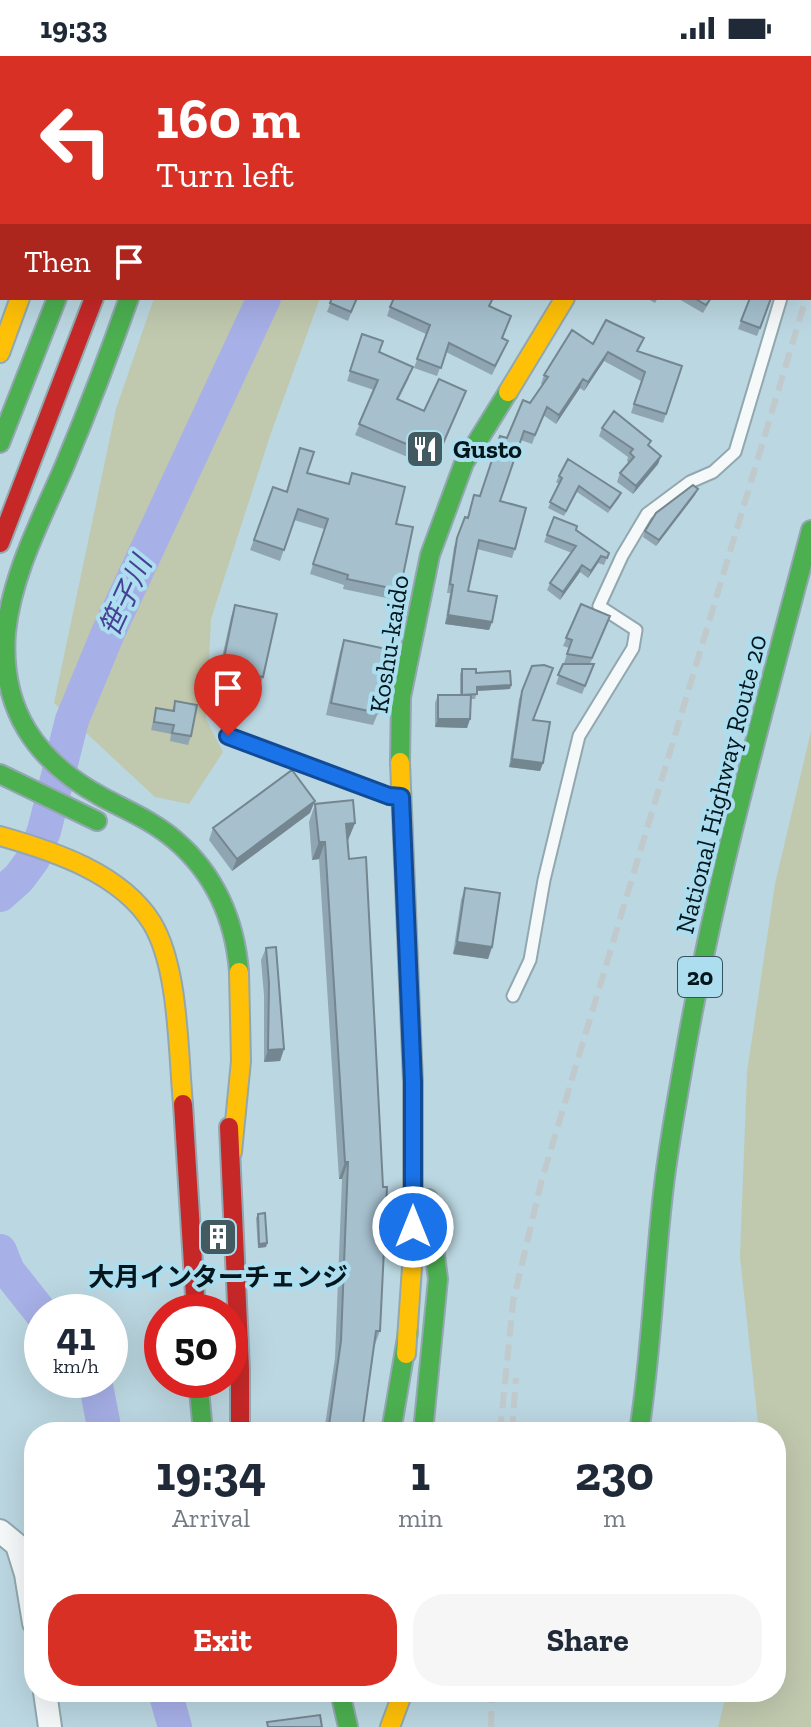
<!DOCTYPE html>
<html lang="en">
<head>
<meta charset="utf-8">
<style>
	body { margin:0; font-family:"Zilla Slab","Noto Sans JP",serif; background:#f6f6f7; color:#1f2937; height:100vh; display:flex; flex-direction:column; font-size:30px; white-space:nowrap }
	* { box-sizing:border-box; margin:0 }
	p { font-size:26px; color:#747a83 }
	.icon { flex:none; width:44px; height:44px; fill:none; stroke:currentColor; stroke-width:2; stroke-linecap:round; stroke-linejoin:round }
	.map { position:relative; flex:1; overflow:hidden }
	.side { position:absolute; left:24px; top:1366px; width:762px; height:280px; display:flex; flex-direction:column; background:#fff; border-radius:32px; box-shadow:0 8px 32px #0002 }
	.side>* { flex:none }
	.top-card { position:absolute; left:0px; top:0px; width:812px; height:244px; box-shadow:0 8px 32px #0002; background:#d93025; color:#fff; overflow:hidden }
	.speed { position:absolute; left:24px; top:1238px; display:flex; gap:16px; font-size:40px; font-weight:700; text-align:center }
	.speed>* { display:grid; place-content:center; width:104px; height:104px; border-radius:50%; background:#fff; box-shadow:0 8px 32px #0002; line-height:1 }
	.speed small { font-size:20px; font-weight:400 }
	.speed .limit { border:12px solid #d22; background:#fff; color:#111 }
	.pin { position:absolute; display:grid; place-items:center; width:68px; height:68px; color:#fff; margin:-82px -34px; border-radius:50% 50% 50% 0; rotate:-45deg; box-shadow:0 0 8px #0007 }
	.pin .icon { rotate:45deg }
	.me { position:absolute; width:88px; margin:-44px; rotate:0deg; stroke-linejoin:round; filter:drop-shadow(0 0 6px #0008) }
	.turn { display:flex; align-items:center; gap:28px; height:168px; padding:0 24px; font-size:36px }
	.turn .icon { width:104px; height:104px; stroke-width:2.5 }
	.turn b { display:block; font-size:56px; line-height:68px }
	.then { display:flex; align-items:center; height:76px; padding:0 24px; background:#0003; gap:16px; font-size:30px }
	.eta { display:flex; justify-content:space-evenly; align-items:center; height:136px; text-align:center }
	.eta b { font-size:48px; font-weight:800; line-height:56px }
	.button { display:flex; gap:16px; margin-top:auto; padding:16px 24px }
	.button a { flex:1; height:92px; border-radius:32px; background:#d93025; color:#fff; font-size:32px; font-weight:800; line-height:92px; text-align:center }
	.button a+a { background:#f6f6f7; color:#1f2937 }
	.status { display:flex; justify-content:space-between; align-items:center; height:56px; padding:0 40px; background:#fff; direction:ltr }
	.status svg { height:22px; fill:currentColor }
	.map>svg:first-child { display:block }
	.green { fill:#c0c9ae }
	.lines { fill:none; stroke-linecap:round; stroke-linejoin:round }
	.river { stroke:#a7b0e7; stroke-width:34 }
	.lane-casing { stroke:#92a7af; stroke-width:15 }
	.street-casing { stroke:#92a7af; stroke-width:26 }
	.fast-casing { stroke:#92a7af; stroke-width:22 }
	.slow-casing { stroke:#92a7af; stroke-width:22 }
	.jam-casing { stroke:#92a7af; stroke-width:22 }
	.lane { stroke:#f5f9fa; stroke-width:11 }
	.street { stroke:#f5f9fa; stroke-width:22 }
	.fast { stroke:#4caf50; stroke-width:18 }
	.slow { stroke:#ffc107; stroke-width:18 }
	.jam { stroke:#c62828; stroke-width:18 }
	.rail { stroke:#c0c9cc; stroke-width:6; stroke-dasharray:16 8; stroke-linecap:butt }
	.wall { fill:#8fa5b1 }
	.shaded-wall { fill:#748690 }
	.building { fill:#a6c0ce; stroke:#748690; stroke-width:2 }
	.route-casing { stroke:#114b97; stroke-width:20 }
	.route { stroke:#1a73e8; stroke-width:14 }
	.labels { text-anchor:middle; stroke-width:8; stroke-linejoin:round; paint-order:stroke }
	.shield { fill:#acdef0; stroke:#36525c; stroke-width:2 }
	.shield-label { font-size:24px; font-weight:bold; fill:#03161c }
	.poi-label { font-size:26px; font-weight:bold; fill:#03161c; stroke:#acdef0; text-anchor:start }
	.street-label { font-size:26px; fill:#03161c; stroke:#acdef0 }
	.water-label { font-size:28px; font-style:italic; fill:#474095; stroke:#acdef0 }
</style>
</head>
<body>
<div class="status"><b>19:33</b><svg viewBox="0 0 49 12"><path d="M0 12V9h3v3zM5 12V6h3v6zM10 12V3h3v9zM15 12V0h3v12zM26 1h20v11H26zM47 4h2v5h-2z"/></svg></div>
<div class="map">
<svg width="811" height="1671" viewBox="0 0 811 1671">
	<rect width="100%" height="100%" fill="#bbd7e1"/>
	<path class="green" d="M226,0h135l-135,2z
		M154,242h166l-49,135 -60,186 -5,100 17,33 -34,52 -34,-7 -101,-94 62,-294z
		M811,675v996h-93l9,-35h49v-260h-17l-19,-175 7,-185 28,-188z"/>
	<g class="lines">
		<path class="river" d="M440,2l2,-2
			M0,839l19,-17 14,-19 11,-28 28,-111 36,-87 156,-335
			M0,1195l8,20 34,43
			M95,1324l10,52
			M165,1636l10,35"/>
		<defs>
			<path id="lane" d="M810,144l1,-3
				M228,680l161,60 11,1
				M513,940l17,-36 14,-80 35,-144 54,-88 3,-18 -37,-24 23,-50 25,-42 43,-32 23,-10 22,-20 46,-154"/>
			<path id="street" d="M0,1475l17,14 9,29 8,49
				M45,1636l5,35"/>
			<path id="fast" d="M60,2l1,-2
				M131,2l1,-2
				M174,2l1,-2
				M0,185l2,-5
				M129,242c-20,57 -42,114 -65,169 -23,53 -52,107 -58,165 -6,78 30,129 96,165 26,14 51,24 73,43 40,34 60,81 64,132
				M0,387l57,-145
				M400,706l1,-65 29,-142 34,-92 44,-71
				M0,718l97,47
				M198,1324l5,52
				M391,1376l17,-100
				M423,1376l15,-153 -10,-80
				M639,1376c13,-82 15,-165 25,-247 5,-42 13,-84 20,-125 31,-179 81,-355 127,-530
				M340,1636l8,35"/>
			<path id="slow" d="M693,0v2
				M0,297l20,-55
				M508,336l57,-94
				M400,706l13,320v171l-7,101
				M0,780c53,15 121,37 152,87 27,45 26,128 31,181
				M232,1096l9,-91 -2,-89
				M390,1671l13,-35"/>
			<path id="jam" d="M95,0v2
				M0,487l94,-245
				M183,1048l13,208
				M229,1071l11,242v63"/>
		</defs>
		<use href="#lane" class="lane-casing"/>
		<use href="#street" class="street-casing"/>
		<use href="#fast" class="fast-casing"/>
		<use href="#slow" class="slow-casing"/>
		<use href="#jam" class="jam-casing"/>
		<use href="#lane" class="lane"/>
		<use href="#street" class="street"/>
		<use href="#fast" class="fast"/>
		<use href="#slow" class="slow"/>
		<use href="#jam" class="jam"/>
		<path class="rail" d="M810,230l1,-4
			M500,1376l13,-130 29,-123 264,-881
			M512,1376l4,-54
			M491,1671l1,-35"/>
	</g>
	<path class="wall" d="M608,0h29l-1,2h-24z
		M332,242h25l-9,23 -21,-9z
		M646,242h12l-3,5z
		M677,242h35l-9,15z
		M750,242h22l-15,38 -19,-7z
		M390,251h100l13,31 1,12 -12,25 -46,-23 -9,24 -23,-8 12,-34 -39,-18z
		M362,278l47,44 -11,22 26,11 42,-20 -32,77 -79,-33 19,-45 -27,-9z
		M593,288l47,3 -2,4 44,15 -19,57 -32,-10 10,-32 -37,-20 -20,30 -4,-3 -24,36 -13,-9 -11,29 -11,-4 -21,61 15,48 -3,9 -35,-9 -9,42 24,31 -3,8 -44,-6 5,-31h-3l7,-46 11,-30 2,1 7,-23 6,1 27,-58 36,-53 -2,-1 3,-9z
		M602,372l47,19 12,9 -3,8 -25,30 -16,-12 3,-9 9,-10 -2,-2 1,-4 -29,-21z
		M300,392l7,25 41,11 4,-11 44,51 4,66 -4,10 -53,-11 1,-4 -34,-11 14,-45 -30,-9 -14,41 -30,-11 23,-63 13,4z
		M559,420l62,17 -2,5 -11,15 -31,-21 -13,24 -16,-8 11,-24 -3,-2z
		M695,439l-39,51 -13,-9 2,-6z
		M554,461l55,36 -5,12 -6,-2 -10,15 -8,-6 -20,28 -13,-10 3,-7 22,-30 -28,-11z
		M581,548l29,12 -20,48h4l-12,30 -26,-10 7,-20h9l-8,-1 5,-15 -6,-2z
		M235,549l28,72 -4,12 -42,-9 14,-63z
		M344,584l34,73 -5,12 -47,-10 14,-63z
		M532,610l1,54 10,43 -3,8 -31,-4 10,-68z
		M462,613l49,16 -1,4 -33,2 -2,8h-4l-1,20 -3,9 -32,-1v-24l3,-8h22v-21z
		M175,645l16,35 -3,9 -18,-4 1,-7 -20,-4 5,-22 16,3z
		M315,748l40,19 -7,17 32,491 -6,16 -12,85h-38l11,-74 7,-179h-3l-20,-320 -7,1 -3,-38z
		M310,757l-78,58 -23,-31 4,-12z
		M465,832l27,59 -4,12 -35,-5 8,-54z
		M266,892l18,101 -4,12 -16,1v-67l-3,-35z
		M258,1158l9,29 -1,4 -8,1 -2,-30z"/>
	<path class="shaded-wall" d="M608,296l-4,9 -20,30 4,-9z
		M583,323l-3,9 -24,36 3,-9z
		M661,400l-3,8 -25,30 3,-8z
		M698,433l-3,6 -39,51 3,-6z
		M601,500l-3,7 -10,15 3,-7z
		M582,509l-2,7 -20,28 3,-8z
		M448,559l44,7 -3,8 -44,-6z
		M511,629l-1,4 -35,2 2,-4z
		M438,663h32l-3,9 -32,-1z
		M512,703l31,4 -3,8 -31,-4z
		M315,745l-5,12 -78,58 5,-12z
		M355,767l-7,17 -2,-16z
		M319,786h6l-6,17 -7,1z
		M457,886l35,5 -4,12 -35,-5z
		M284,993l-4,12 -16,1 4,-12z
		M345,1106h3l-6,17h-3z
		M267,1187l-1,4 -8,1 1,-4z"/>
	<path class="building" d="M535,0h18l-1,2h-18z
		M332,242h25l-6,14 -21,-9z
		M394,242h99l-4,8 22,10 -9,22 6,3 -13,25 -46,-23 -8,25 -24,-9 13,-34 -40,-18z
		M694,242h17l-5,7z
		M750,242h21l-11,30 -19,-7z
		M606,264l38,18 -7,13 45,15 -16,48 -32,-10 11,-32 -37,-20 -20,30 -5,-3 -24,36 -12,-8 -12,28 -11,-4 -24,70 26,7 -11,41 -36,-9 -11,51 29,5 -5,26 -44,-7 5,-30 -3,-1 7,-46 8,-21 3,1 6,-23 6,1 20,-60 7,2 16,-38 7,3 18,-26 -4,-2 28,-45 21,14z
		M362,278l21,7 -4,11 34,15 -16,32 27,12 15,-32 27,12 -29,66 -78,-33 19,-44 -28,-9z
		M614,355l37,30 -3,4 13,11 -25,30 -16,-13 14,-16 -4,-4 3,-4 -31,-21z
		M300,392l14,4 -7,21 42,11 3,-11 53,14 -9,37 17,3 -13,63 -53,-11 1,-4 -35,-11 15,-45 -30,-10 -14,41 -30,-10 19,-53 14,5z
		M568,403l53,34 -11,15 -31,-22 -13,25 -16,-9 12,-24 -3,-2z
		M693,429l5,4 -39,51 -14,-9 11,-18z
		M554,461l23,9 -1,4 33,23 -2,5 -6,-2 -10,15 -9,-6 -19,27 -13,-9 26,-37 -29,-11z
		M581,548l29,12 -18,42 -25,-4 5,-14 -6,-2z
		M235,549l42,9 -14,63 -41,-9z
		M344,584l47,10 -13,63 -47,-10z
		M563,608h31l-9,22 -27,-11z
		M544,609l9,3 -20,52 17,2 -7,41 -31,-4 10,-68 10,-25z
		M462,613h14v4l34,-2 1,14 -34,2v7l-15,1z
		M438,639h33l-1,24h-32z
		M175,645l22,4 -6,31 -19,-3 2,-8 -20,-3 2,-14 18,3z
		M292,714l23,31 -78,58 -24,-31z
		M353,744l2,23 -9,1 3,35 17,-2 17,330h4l-7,144h-4l-14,101h-34l13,-91 7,-179h-3l-20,-320h-6l-4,-38z
		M465,832l35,5 -8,54 -35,-5z
		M276,891l8,102 -16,1 1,-67 -3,-35z
		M265,1157l2,30 -8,1 -1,-30z
		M320,1659l2,12h-54l-1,-5z"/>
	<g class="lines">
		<defs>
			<path id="route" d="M228,680l161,60 12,1 12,285v145"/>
		</defs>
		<use href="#route" class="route-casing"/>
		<use href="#route" class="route"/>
	</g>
	<defs>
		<symbol id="restaurant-square" viewBox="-11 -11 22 22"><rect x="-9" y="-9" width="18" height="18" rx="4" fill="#435a61" stroke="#acdef0"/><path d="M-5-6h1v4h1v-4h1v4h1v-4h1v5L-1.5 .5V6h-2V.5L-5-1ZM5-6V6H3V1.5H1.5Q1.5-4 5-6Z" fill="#fff"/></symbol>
		<symbol id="building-square" viewBox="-11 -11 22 22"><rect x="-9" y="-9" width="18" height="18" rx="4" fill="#435a61" stroke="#acdef0"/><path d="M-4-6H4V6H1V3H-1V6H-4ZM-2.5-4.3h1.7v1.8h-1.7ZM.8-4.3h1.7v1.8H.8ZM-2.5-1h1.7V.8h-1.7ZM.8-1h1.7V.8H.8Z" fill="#fff"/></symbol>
	</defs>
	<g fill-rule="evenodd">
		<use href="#restaurant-square" x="403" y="371" width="44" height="44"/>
		<use href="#building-square" x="196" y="1159" width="44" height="44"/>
	</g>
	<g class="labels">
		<rect class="shield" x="678" y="901" width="44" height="40" rx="6"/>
		<g class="shield-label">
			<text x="700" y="929">20</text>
		</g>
		<g class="poi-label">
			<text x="453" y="402">Gusto</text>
			<text x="218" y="1230" text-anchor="middle">大月インターチェンジ</text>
		</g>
		<g class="street-label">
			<text transform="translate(389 588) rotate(-81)" y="9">Koshu-kaido</text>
			<text transform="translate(721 728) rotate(-76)" y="9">National Highway Route 20</text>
		</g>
		<g class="water-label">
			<text transform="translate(125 540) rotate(-65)" y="10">笹子川</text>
		</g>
	</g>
</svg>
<div class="speed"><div>41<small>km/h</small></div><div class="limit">50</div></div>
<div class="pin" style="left:228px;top:680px;background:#d93025"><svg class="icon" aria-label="arrive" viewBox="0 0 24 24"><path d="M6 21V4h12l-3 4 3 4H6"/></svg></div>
<svg class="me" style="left:413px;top:1171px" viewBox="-20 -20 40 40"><circle r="17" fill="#1a73e8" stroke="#fff" stroke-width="3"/><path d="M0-11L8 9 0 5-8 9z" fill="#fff"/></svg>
<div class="top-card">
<div class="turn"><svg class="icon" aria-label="left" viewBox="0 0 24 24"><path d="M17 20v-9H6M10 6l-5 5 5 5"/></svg><div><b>160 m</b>Turn left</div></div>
<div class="then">Then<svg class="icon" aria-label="arrive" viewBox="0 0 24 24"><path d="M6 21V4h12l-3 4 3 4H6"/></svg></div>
</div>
<section class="side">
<div class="eta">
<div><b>19:34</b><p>Arrival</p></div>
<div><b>1</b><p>min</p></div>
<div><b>230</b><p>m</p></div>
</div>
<div class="button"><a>Exit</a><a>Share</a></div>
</section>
</div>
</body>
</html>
